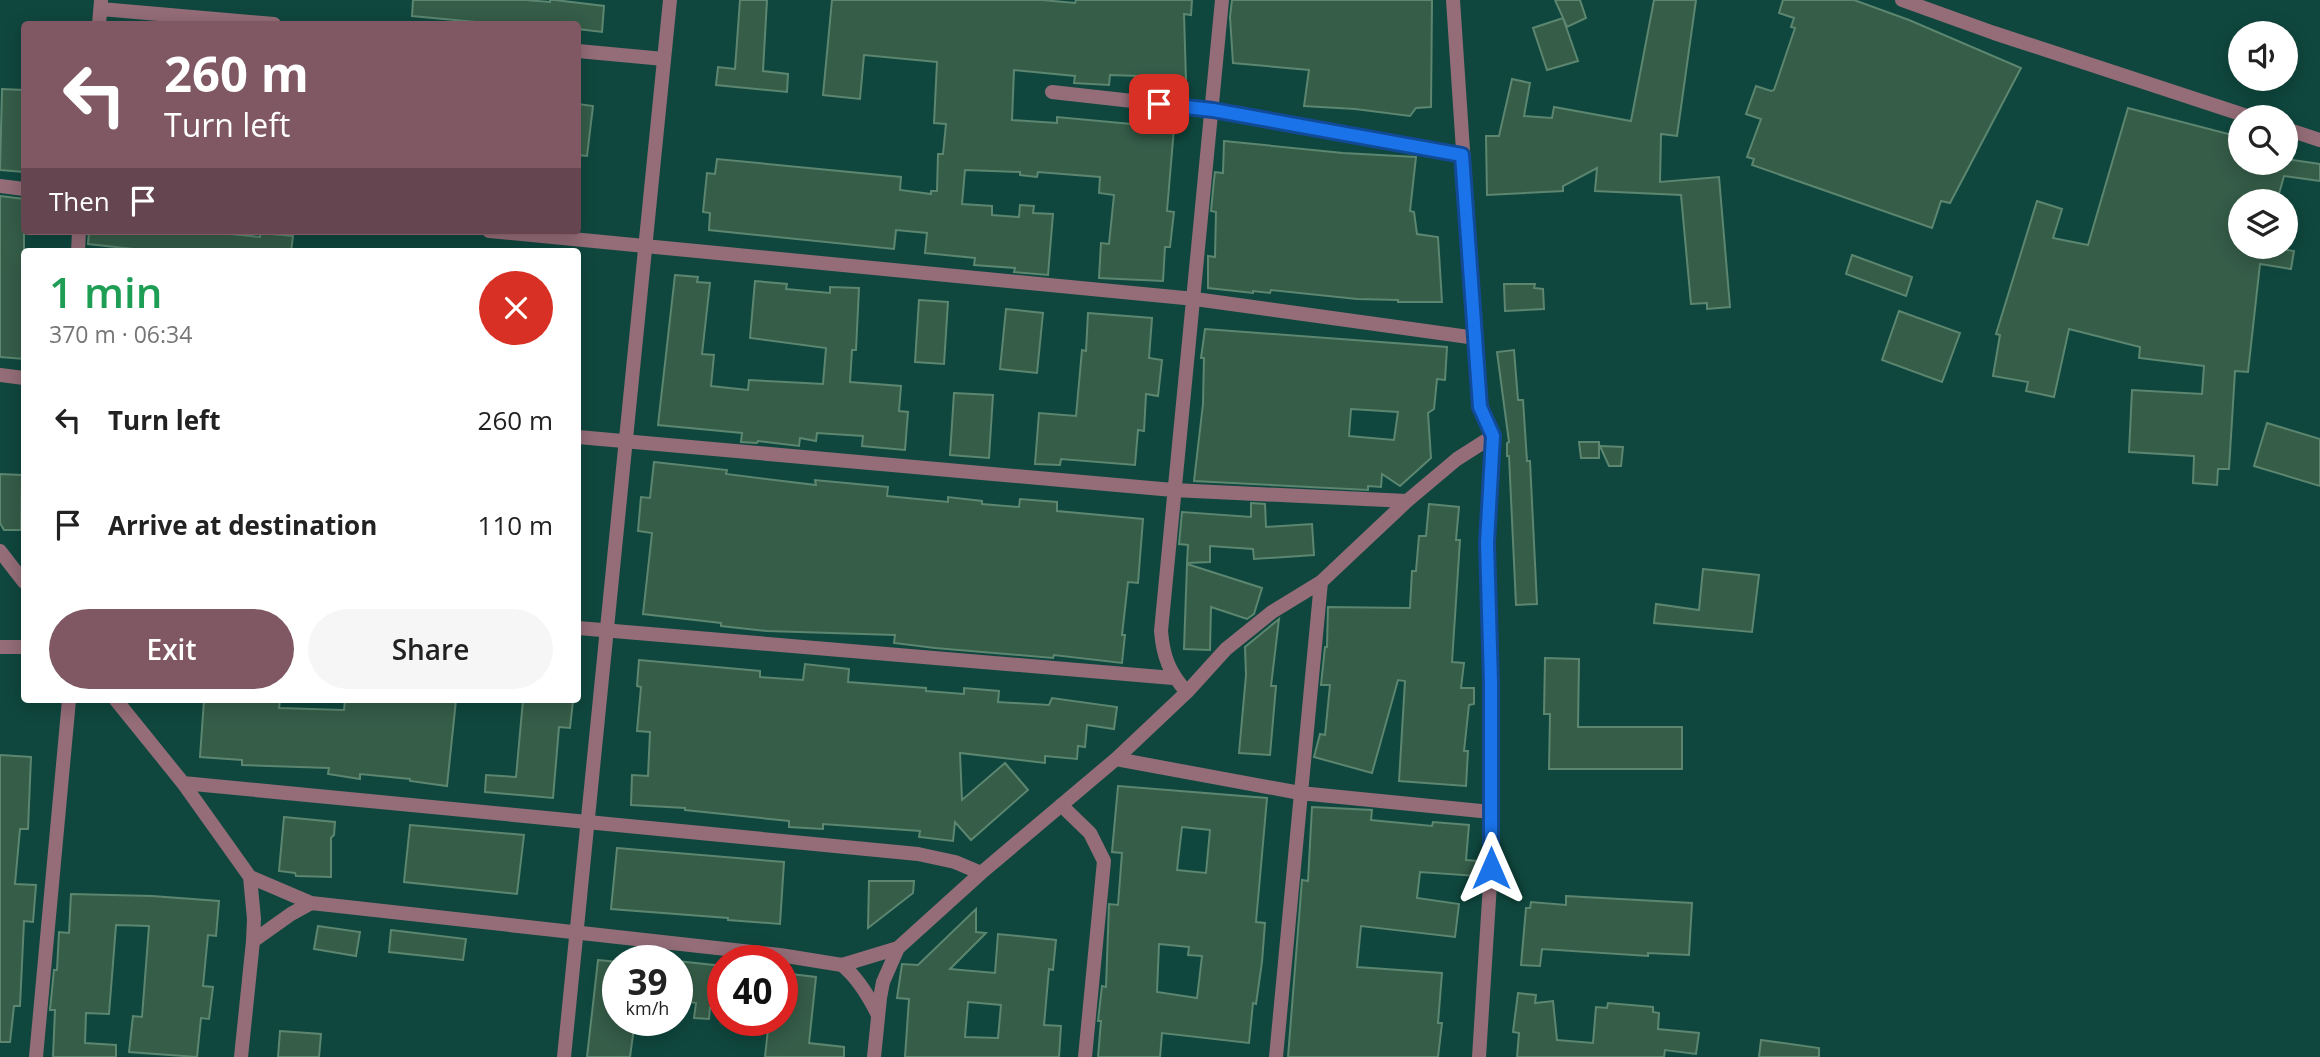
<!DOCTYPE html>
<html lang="en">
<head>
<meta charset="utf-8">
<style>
	body { margin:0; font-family:"Open Sans",sans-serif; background:#f6f6f6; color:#222; height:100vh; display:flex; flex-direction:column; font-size:26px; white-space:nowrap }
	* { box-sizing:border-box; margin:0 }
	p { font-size:23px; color:#767676 }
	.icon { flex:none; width:38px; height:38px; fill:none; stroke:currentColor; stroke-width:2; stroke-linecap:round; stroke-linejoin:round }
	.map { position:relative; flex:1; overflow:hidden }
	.drawer { position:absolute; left:21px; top:248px; width:560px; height:455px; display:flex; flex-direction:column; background:#fff; border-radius:7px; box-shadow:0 4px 18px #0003 }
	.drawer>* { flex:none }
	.banner { position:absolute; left:21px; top:21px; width:560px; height:214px; border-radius:7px; box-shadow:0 4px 18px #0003; background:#7f5864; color:#fff; overflow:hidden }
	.controls { position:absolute; left:2228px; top:21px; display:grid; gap:14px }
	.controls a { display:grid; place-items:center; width:70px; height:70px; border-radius:50%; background:#fff; box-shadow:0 4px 18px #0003; font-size:35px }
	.speed { position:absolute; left:602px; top:945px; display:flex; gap:14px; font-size:35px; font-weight:700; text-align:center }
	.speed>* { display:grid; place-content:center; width:91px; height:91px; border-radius:50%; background:#fff; box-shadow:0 4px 18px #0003; line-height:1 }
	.speed small { font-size:18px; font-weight:400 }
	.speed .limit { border:10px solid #d22; background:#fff; color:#111 }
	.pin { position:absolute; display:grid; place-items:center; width:60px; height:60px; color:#fff; margin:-30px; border-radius:14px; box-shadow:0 4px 10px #0006 }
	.me { position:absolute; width:77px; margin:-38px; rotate:0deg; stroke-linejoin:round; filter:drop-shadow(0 0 5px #0008) }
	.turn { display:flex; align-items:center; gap:24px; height:147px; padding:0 28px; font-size:32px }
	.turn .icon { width:91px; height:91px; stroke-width:2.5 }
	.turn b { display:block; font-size:49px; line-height:60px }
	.then { display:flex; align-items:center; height:66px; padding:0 28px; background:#0003; gap:14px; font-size:26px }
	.round { display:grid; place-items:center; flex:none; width:74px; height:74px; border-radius:37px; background:#f6f6f6 }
	.headline { display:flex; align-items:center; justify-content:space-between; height:119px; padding:0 28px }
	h1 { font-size:42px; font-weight:600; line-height:52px; color:#1e9e55 }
	.cta { display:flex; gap:14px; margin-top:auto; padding:14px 28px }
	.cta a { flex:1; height:80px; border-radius:42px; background:#7f5864; color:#fff; font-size:28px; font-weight:600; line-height:80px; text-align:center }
	.cta a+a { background:#f6f6f6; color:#222 }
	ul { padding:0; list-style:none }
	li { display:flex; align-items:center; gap:21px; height:105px; padding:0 28px }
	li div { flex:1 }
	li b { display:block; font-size:26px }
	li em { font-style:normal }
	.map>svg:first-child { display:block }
	.building { fill:#355d48; stroke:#5c866f; stroke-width:2; fill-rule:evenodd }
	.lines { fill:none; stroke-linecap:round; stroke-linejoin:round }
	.minor { stroke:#946d78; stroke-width:14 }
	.tertiary { stroke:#946d78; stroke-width:14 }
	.route-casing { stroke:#114b97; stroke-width:18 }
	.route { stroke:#1a73e8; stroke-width:12 }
</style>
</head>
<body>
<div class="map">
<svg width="2320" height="1057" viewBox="0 0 2320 1057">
	<rect width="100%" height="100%" fill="#0f473e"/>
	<path class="building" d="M413,0h112l25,2v-2h5l49,6 -2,26 -24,-3v-5h-81l-85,-8z
		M740,0h27l-4,71 25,3 -1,18 -71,-7 2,-18 17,2z
		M832,0h210l33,3 1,-3h116l-1,15 -7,-1 2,67 -13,3 1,9 -36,-5 1,-12 -29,-1 -1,10 -35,-2 1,-7 -61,-6 -2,50 45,3v-6l117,11 -7,83 7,1 -4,35h-5l-2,34 -64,-3 2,-35 8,1 5,-49 -15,-2 1,-16 -62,-5 -1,5 -17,-2v-3l-55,-2 -3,34 30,2v9l27,2 1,-12 14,1 -1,7 20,1 -5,61 -34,-3 1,-4 -41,-3 1,-7 -50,-5 2,-20 -31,-3 -2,19 -185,-19 1,-17 -7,-1 4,-39 8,1 2,-15 184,18 -1,13 31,4v-3h6l1,-37h5l3,-30 -12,-1 3,-61 -73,-7 -4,44 -37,-4z
		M1232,0h200l-1,107 -15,1 -6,8 -55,-7 -51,-3 5,-36 -76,-7 -3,-46z
		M1555,0h25l6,18 -19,9z
		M1654,0h42l-19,136 -16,-2 -1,48 59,-5 11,130 -23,2v-6l-16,1 -10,-109 -86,-4 2,-23 -34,18v5l-76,4 -1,-59h13l13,-57 18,4 -6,33 28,2 2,-11 77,14z
		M1783,0h71l55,20 112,48 -71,135 -9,-2 -9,27 -180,-63 2,-6 -7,-2 14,-38 -15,-5 10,-28 15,5 3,-1 21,-62 -4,-1 3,-9 -15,-5z
		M1563,18l15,43 -31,9 -14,-42z
		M2,89l22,1v82l-24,-2z
		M578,104l15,2 -6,50 -9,-1z
		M2128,108l112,29v26h46v-4l34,5v17l-36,-5 -7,25h-37v46h29l25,4 -3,18 -31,-5 -12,108 -13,-1 -6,98h-11l-1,16 -24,-2 1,-27 -65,-4 3,-62 70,4 2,-28 -65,-8 1,-11 -71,-18 -15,68 -28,-6 2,-9 -35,-6 7,-41 -4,-1 41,-133 25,8 -9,29 35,7z
		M1224,141l119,12 73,4 -6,54 4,1 3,22 21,3 4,65h-44v-2l-41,-1 -86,-9 -1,3 -17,-2v2l-45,-5v-32l7,1 1,-45 -5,-1 3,-31 1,-8 8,1z
		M0,196l24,3v160l-24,-2z
		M89,231h109l62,6v-4l33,3 -2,16h-130l-73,-8z
		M1852,255l60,22 -6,19 -60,-22z
		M675,275l23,2 -1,5 13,1 -8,71 12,1 -3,31 37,4 1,-10 74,4 3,-36 -76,-10 5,-57 32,3 -1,5 44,4v-6l29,1 -3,62h-4l-2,32 51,4 -2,25 9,1 -3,38 -43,-4 1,-10 -46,-3 -1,8 -16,-3 -1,8 -41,-5 -1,2 -16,-1 1,-9 -84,-8z
		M1504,284h31l-1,4 9,1 1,20 -39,2z
		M919,300l29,2 -4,62 -29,-2z
		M1006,309l37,4 -6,60 -37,-4z
		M1899,311l61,22 -18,49 -60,-22z
		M1088,313l64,5 -3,40 13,2 -4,36 -12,-2 -2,37 -6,-1 -3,35 -74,-6 -1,6 -25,-1 4,-51 37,3 6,-66 4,1z
		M1205,329l242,18 -2,33 -8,-1 -3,30 -6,4 3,45 -31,28 -18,-12 -1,13 -13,-1v4l-174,-9 9,-77 1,-46h-3zM1351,409l47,3 -4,28 -45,-4z
		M1514,350l4,50h5l4,61h3l7,143 -21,1 -7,-149h-2v-13l2,-1 -12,-90z
		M954,393l39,2 -4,63 -39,-3z
		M2267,423l53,16v47l-66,-20z
		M1579,442h20v16h-18z
		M1600,446l23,1 -2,19h-12z
		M654,462l73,8 -1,4 90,11 -1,-5 73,7 -1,9 61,6v-5l34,4v3l37,3 1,-8 37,3v9l86,8 -5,64 -10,-1 -6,53h3l-3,28 -68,-8 -1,3 -118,-10 -41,-5 1,-8 -128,-4 -46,-5v-3l-78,-9 9,-81 -14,-2 3,-34 9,1z
		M0,474l22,1 -1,55h-17l-4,-7z
		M1251,503l14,1 1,23 46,-3 2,31 -60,4 -1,-10 -43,-3v16l-23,1 1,-18 -9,-1 3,-32 69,5z
		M1429,504l30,3 -3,33h4l-8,122 12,1 -3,25h13v16l-5,1 -5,46h4l-2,35 -67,-5 6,-100 -7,-1 -26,93 -58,-16 6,-23 5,1 5,-50h-9l4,-38h2l1,-40 82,1 2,-37h4l3,-35h7z
		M1187,564l75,24 -8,26 -7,5 -36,-12 -1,43 -26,-1z
		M1703,569l56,6 -7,57 -98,-9 2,-19 43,6z
		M1279,619l-8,67h5l-6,69 -31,-2 7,-78 -1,-28z
		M1545,658l34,1 -1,68h104v42h-133l1,-55h-6z
		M639,660l121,11v6l43,3 2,-16 44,5 -1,13 78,6v3l38,3v-6l35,3 -1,11 51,3 3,-7 65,9 -3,22 -27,-4 -2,22 -7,-1 -1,13 -32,-3v7l-85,-10 2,47 43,-37 23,27 -57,50 -16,-18 -2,19 -34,-4 1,-6 -97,-7v5l-34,-2v-6l-104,-11v-2l-54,-3 1,-30 16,1 2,-44 -13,-1 4,-44 -4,-1z
		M204,700l76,1 -1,7 65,2 1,-10h111l-9,86 -37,-5v-2l-50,-5v5l-32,-5 1,-6 -87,-3v-5l-42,-3z
		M523,700l50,1 -3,27 -11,-1 -6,71 -68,-6 1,-17 30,2z
		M0,755l31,2 -3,72h-8l-5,55 21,1 -3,37 -9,-1 -4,85h-6l-4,36h-10z
		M1118,786l149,12 -11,124 9,1 -3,39 -6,42 -3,-1 -4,40 -87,-10 -2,24h-62l3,-36h-3l4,-35 4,1 3,-83 9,1 4,-52 -10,-1zM1182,827l28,3 -4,43 -29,-3zM1159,944l30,3 -1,8 14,1 -5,42 -40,-6z
		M1312,807l60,3 -1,10 61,6 1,-4 36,3 -3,35 12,1 -1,15 -57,-4 -3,26 42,6 -4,33 -94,-11 -4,41 85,6 -4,50h4l-4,34h-150l14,-177 6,1z
		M284,817l51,5 -1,13 -3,3v39l-35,-1 -1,-3 -16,-2z
		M410,825l114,10 -7,59 -113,-12z
		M617,848l167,14 -4,62 -52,-4v-2l-117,-9z
		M869,881h45l-1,12 -45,35z
		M71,894l81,2 67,5 -3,35 -8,-1 -5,51 10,1 -4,32 -8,-1 -4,39 -68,-5 4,-36 9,1 7,-91 -33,-1 -7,89 -23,-1 -1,30 31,2v12h-63l2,-47h-5l4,-40h3l2,-38 10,1z
		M1566,896l126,7 -3,52 -41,-2v3l-106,-7 -2,17 -19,-1 5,-57h4l1,-6 35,3z
		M976,909v23l10,1 -36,36 45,4 3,-39 58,6 -3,30 -4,-1 -5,56 17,1 -2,31h-154l4,-58 -12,-1 5,-34 16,1zM968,1002l33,3 -3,33 -33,-1z
		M318,926l42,6 -4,24 -42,-7z
		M391,930l75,9 -3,21 -74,-8z
		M598,960l20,2v58h17l-5,37h-43z
		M677,961l46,5v44l-13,-2 -1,11 -15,-1 2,-15 -19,-3z
		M782,973l34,4 -7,66 35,4v10h-79l4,-37h13z
		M1518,993l18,2 -1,8 18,-2 4,39 36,3 3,-36 11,1 1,-5 45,4v5l6,1 -1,16 41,4 -3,21 -31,-4 -1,7h-147l2,-24 -6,-1z
		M280,1031l41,3 -2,23h-41z
		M1761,1040l58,8v9h-60z"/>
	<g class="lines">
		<path class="minor" d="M101,9l173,15
			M99,24l2,-23
			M578,51l86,8
			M1052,92l161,18 249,45
			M0,186l24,3
			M489,231l706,68 281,39
			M78,252l1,-21
			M0,375l24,3
			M578,437l595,53 234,11
			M0,551l24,31
			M578,628l595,50
			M0,647h24
			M1187,692c-17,-18 -24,-35 -26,-61l61,-631
			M116,700l67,83 67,94 4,42 -1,22
			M1116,759l184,34 191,19
			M183,783l735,71 37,8 26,11
			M1061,805l29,28 14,28 -19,196
			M250,877l61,26
			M842,965c16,13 26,30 35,48
			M36,1057l33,-357
			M241,1057l12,-116 38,-27 20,-11 469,52 62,10 56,-17
			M874,1057l6,-59 3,-16 15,-34 83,-75 135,-114 71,-67 39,-43 46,-37 49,-30 86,-81 50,-42 36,-23
			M1276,1057l45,-475"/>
		<path class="tertiary" d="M1453,0l27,406 13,30 -6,107 4,140v185l-12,189
			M1902,0l92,33 256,84
			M2286,129l34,11
			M564,1057l106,-1057"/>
	</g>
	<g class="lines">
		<defs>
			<path id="route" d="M1159,104l54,6 249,45 18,252 13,29 -6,107 4,140v185"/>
		</defs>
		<use href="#route" class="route-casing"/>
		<use href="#route" class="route"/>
	</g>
</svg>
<div class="controls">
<a><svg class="icon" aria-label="sound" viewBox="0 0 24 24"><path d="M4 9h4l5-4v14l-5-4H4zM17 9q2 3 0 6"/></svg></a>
<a><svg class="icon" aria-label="search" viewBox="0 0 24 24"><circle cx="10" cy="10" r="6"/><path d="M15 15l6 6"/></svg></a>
<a><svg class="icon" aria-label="layers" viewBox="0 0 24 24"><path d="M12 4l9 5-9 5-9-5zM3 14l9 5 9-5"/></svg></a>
</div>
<div class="speed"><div>39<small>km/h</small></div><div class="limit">40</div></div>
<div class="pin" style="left:1159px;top:104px;background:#d93025"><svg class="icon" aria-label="arrive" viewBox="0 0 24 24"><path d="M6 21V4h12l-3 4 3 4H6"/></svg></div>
<svg class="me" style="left:1491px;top:868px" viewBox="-20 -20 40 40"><path d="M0-17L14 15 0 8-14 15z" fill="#1a73e8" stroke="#fff" stroke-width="4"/></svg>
<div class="banner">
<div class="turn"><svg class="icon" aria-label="left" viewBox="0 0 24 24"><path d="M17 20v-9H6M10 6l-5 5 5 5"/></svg><div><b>260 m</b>Turn left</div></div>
<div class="then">Then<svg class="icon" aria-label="arrive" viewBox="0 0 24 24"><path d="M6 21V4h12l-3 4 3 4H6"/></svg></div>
</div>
<section class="drawer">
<div class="headline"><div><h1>1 min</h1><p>370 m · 06:34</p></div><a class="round" style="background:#d93025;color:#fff"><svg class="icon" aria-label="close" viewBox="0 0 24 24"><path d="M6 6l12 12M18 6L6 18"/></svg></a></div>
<ul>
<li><svg class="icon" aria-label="left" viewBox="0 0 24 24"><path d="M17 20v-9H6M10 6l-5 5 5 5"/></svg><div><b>Turn left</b></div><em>260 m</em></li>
<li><svg class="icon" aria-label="arrive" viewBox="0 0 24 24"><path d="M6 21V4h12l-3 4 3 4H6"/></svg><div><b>Arrive at destination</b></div><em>110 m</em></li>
</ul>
<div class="cta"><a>Exit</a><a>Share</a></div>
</section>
</div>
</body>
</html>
